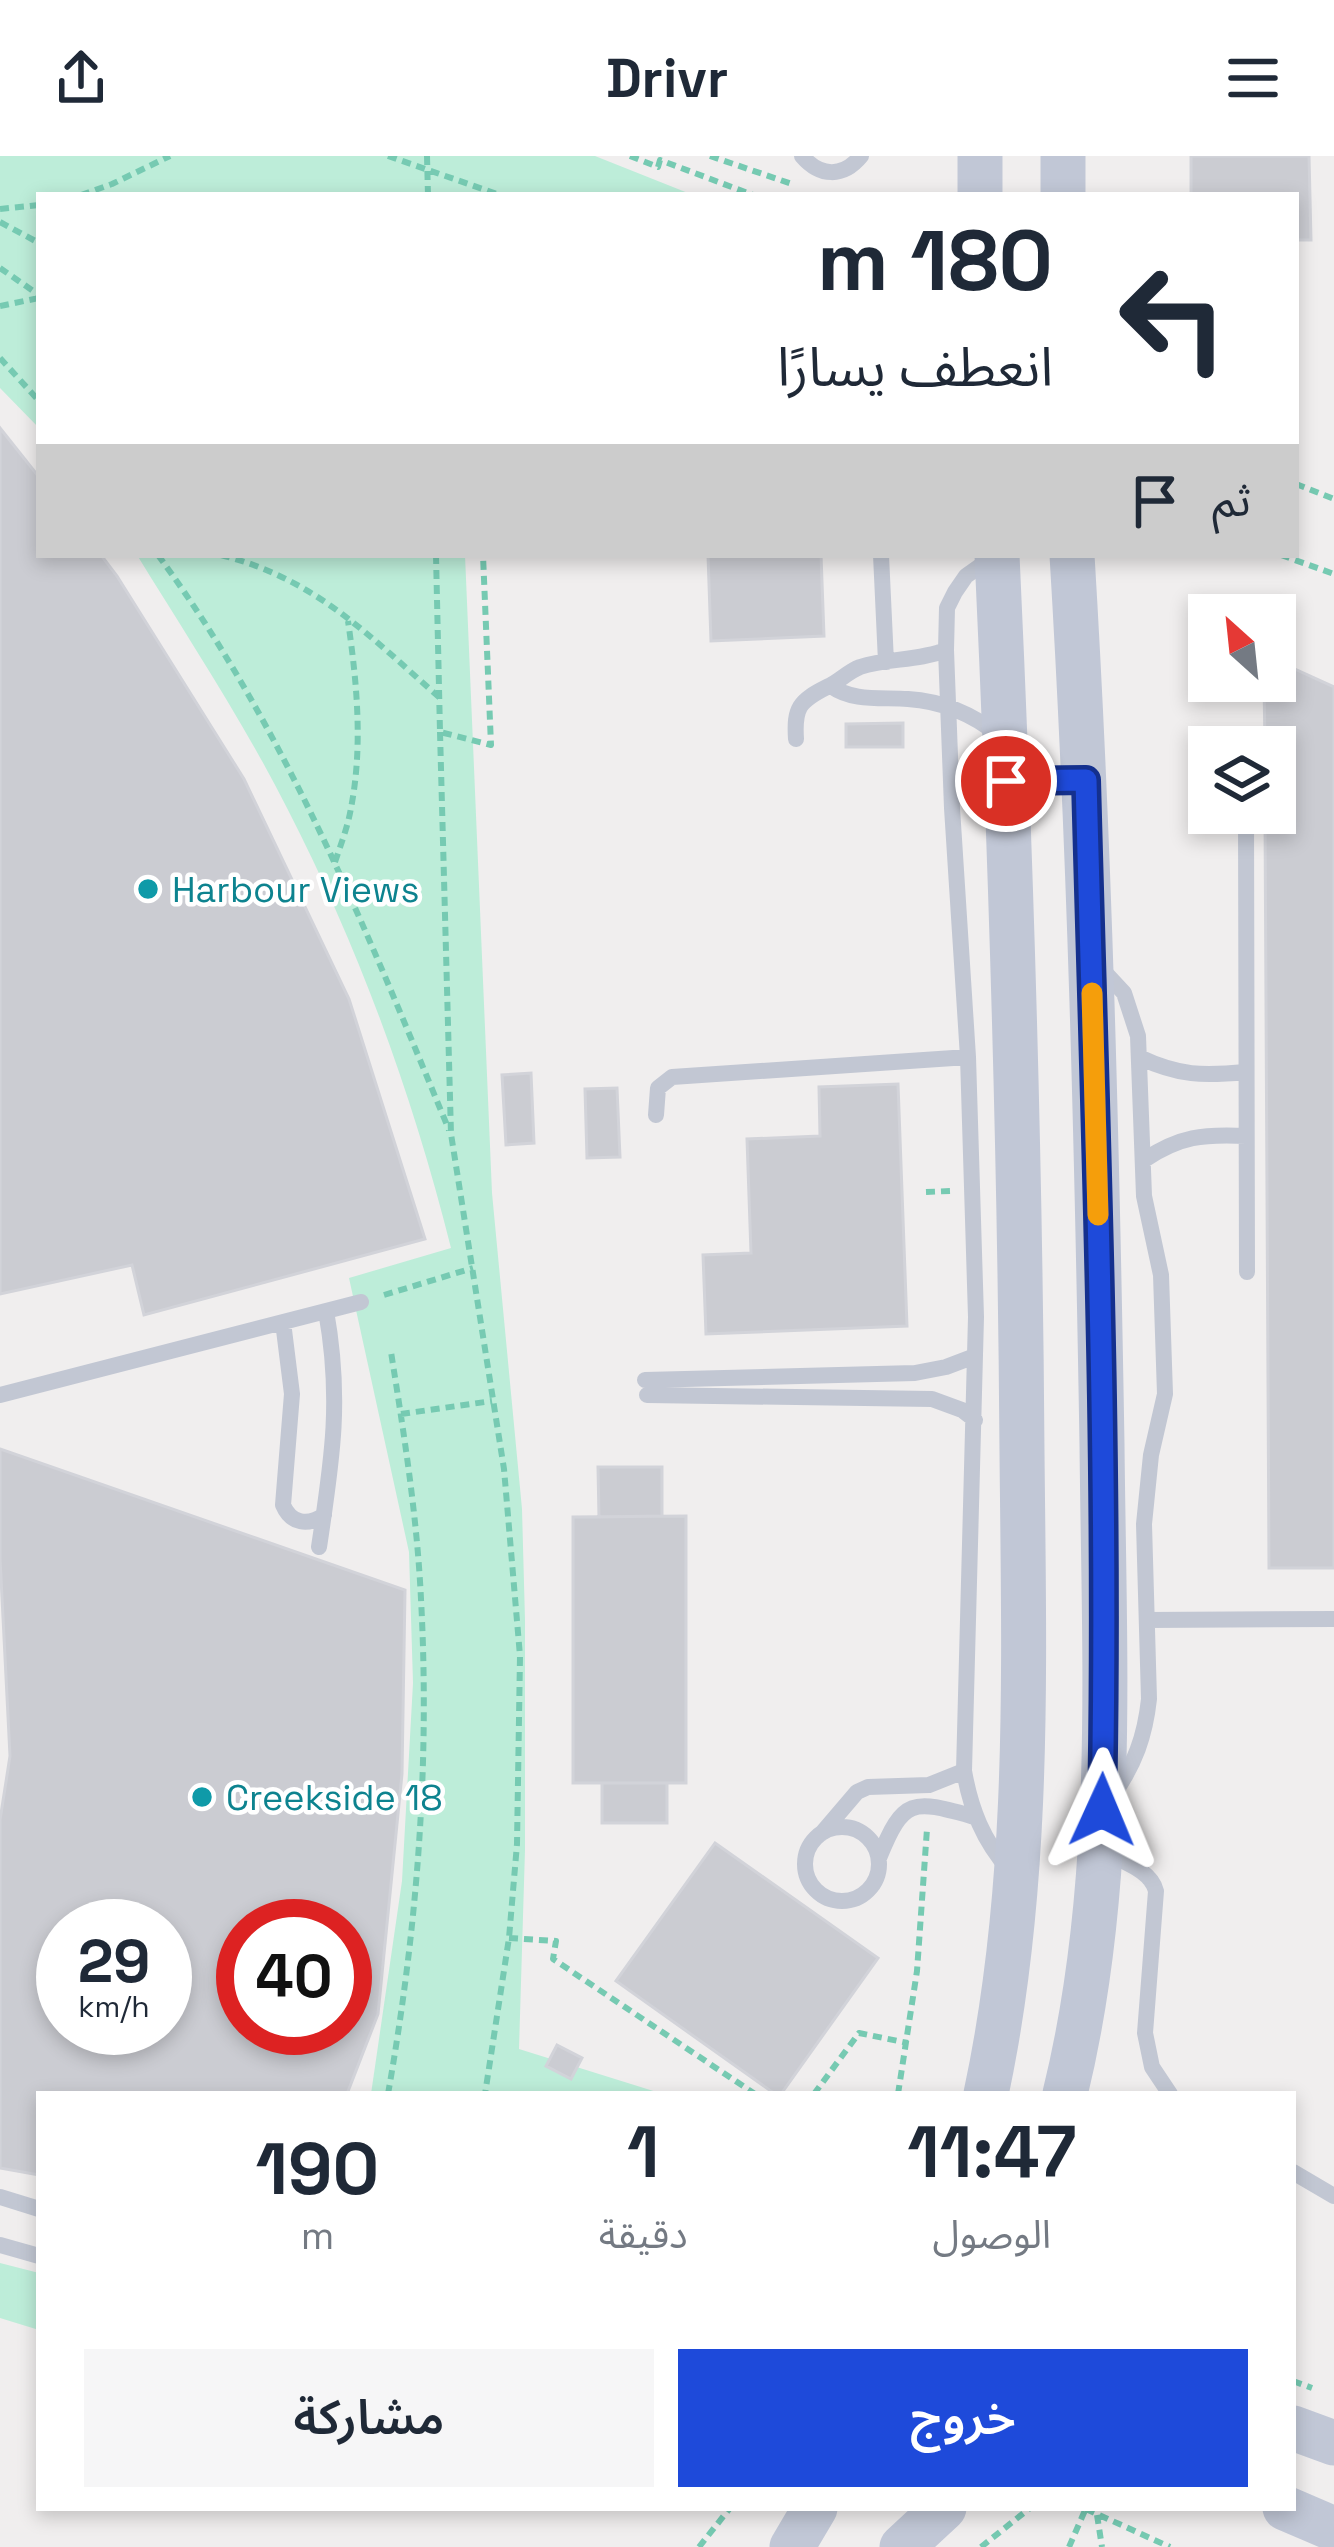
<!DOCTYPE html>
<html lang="ar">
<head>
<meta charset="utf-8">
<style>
	body { margin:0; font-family:"Space Grotesk","Noto Sans Arabic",sans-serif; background:#f6f6f7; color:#1f2937; direction:rtl; height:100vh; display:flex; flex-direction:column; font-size:45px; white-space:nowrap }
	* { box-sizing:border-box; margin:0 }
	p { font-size:39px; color:#747a83 }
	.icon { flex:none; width:66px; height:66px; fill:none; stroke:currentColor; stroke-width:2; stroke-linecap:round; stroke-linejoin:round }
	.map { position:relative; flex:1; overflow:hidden; direction:ltr }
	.side { position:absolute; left:36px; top:1935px; width:1260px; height:420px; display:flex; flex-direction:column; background:#fff; border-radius:0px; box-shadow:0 6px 18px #0003; direction:rtl }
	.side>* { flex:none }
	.guide { position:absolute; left:36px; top:36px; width:1263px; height:366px; border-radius:0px; box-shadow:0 6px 18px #0003; direction:rtl; background:#fff; color:#1f2937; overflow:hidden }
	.needle { width:78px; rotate:333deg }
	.controls { position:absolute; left:1188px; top:438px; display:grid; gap:24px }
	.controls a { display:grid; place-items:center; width:108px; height:108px; border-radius:0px; background:#fff; box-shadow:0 6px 18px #0003; font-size:60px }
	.speed { position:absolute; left:36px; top:1743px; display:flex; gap:24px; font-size:60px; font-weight:700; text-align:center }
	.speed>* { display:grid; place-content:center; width:156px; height:156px; border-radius:50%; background:#fff; box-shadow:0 6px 18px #0003; line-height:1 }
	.speed small { font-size:30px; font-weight:400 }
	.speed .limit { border:18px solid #d22; background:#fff; color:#111 }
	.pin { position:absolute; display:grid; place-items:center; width:102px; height:102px; color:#fff; margin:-51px; border:6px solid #fff; border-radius:50%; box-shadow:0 3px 12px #0007 }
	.me { position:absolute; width:132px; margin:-66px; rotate:1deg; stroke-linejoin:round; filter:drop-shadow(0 0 9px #0008) }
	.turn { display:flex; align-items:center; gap:42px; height:252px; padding:0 48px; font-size:54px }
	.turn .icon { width:156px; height:156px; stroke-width:2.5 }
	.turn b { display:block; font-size:84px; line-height:102px }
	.then { display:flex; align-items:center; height:114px; padding:0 48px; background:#0003; gap:24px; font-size:45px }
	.eta { display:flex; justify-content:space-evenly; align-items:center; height:204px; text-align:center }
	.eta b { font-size:72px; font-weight:600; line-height:84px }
	.cta { display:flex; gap:24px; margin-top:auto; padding:24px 48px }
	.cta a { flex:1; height:138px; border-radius:0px; background:#1e4ada; color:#fff; font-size:48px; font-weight:600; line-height:138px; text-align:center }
	.cta a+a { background:#f6f6f7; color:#1f2937 }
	header { display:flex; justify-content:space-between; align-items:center; height:156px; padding:0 48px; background:#fff; font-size:54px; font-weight:600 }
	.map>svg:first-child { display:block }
	.green { fill:#bdedd9 }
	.building { fill:#cbccd2; stroke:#d2d3d9; stroke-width:3; fill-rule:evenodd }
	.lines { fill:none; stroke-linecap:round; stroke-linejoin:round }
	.path { stroke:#76cab2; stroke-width:6; stroke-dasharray:9 6; stroke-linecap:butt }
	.lane { stroke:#c2c7d3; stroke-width:16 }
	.secondary { stroke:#c1c7d6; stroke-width:45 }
	.route-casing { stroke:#14308e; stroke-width:30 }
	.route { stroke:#1e4ada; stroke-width:21 }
	.slow { stroke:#f59e0b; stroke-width:21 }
	.culture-dot { fill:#0f9aa8; stroke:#fff; stroke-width:4.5 }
	.labels { text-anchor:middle; stroke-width:9; stroke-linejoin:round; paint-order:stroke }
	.culture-label { font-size:36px; fill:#0d838f; stroke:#fff; text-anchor:start }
</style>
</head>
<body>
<header><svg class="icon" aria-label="menu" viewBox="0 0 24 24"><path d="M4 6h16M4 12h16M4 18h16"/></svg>Drivr<svg class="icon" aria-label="share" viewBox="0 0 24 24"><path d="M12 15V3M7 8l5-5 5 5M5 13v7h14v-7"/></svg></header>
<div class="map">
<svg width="1334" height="2391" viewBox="0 0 1334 2391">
	<rect width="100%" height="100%" fill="#f0eeee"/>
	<path class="green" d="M0,0h595l98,39h-654v233l-39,-40z
		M137,399h328l27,638 30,316 3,111v230l-6,199 144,45h-292l31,-213 11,-198 -4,-131 -60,-274 102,-30c-38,-152 -92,-300 -164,-440 -44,-87 -99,-170 -150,-253z
		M0,2107l39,10v57l-39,-12z"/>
	<path class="building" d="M1191,0h118l2,84h-15v-45h-105z
		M0,272l39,49v78h62l16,21 127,203 105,220 76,240 -281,76 -12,-50 -132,29z
		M708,399h113l3,81 -113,5z
		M1275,504l59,27v881h-65l-4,-755h10v-66h-10l-1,-66h11z
		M903,567v24h-57v-23z
		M531,917l3,70 -28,2 -4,-70z
		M898,928l9,242 -201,8 -3,-79 48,-2 -4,-114 73,-3 -1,-49z
		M617,932l3,69 -33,1 -2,-69z
		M0,1293l405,141 -3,184 -24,240 -31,80h-308v81l-39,-7v-348l10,-64 -10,-198zM63,1770h102v102h-102zM243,1770h102v102h-102z
		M598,1311h64v49l-63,1z
		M686,1360v267h-113v-266z
		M602,1627h65v40h-65z
		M715,1687l163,115 -97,136h-6l-159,-113z
		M557,1889l25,13 -11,21 -25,-13z"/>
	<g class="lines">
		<path class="path" d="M388,0l112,39
			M427,0l1,39
			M630,0l28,11 2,-7 93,35
			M710,0l82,28
			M81,39l31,-11 58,-28
			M0,53l39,-4
			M0,66l39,21
			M0,112l39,27
			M0,150l39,-8
			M0,202l39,43
			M1296,328l38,15
			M158,399c128,174 209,377 291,575
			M221,399c95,24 147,80 219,143
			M436,399l4,177 51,13 -8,-190
			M1281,399l53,19
			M440,576l11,402 53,335 16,187 -3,188 -8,94 -24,156
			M335,706c6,-18 13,-36 16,-54 12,-62 6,-125 -3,-187
			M926,1036l24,-1
			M384,1139l89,-27
			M401,1258l91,-13
			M509,1782l47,3 -3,18 202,135
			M388,1938c29,-164 42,-328 33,-495 -4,-83 -17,-165 -30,-247
			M814,1938l45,-61 49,10
			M898,1938l19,-123 10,-142
			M1293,2225l19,7
			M1086,2353l84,38
			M1097,2359l5,32
			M699,2391l31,-39
			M981,2391l49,-39
			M1069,2391l17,-39"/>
		<path class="lane" d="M802,0c18,21 41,22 59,0
			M881,399l5,107
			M990,403l-24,17 -11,16 -8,16 -1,42 6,158 16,249 8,260 -12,454c7,39 19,69 45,99
			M831,530c22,16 51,11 77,13 33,2 65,15 90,36
			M796,583c-2,-31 3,-38 31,-52 12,-5 20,-15 33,-20 28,-9 58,-6 86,-17
			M1246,657l1,459
			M1097,808l27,29 14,43 6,160 17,79 4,119 -14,61 -7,69 5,175c-4,37 -14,65 -36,96
			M1139,901c40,19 64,19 107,15
			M656,959l2,-27 14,-11 296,-20
			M1144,1004c36,-24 59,-26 102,-24
			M283,1166l9,72 -9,111c8,19 25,21 41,10
			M645,1224l270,-7 31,-6 29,-11
			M0,1239l361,-93
			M647,1239l285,4 30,11 13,10
			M319,1391c13,-86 23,-148 7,-236
			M1147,1464l187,-1
			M805 1708a37 37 0 1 1 74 0a37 37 0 1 1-74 0Z
			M822,1677l35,-41 11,-5 61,-2 35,-14
			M1105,1696c18,10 46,18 51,39l-11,142 7,34 18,27
			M879,1702c25,-62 34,-58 96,-41
			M1293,2016l41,24
			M0,2041l39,12
			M0,2089l39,11"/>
		<path class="secondary" d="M980,39v-39
			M1063,39v-39
			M986,1938c45,-210 38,-428 36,-642 -2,-299 -11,-598 -25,-897
			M1065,1938c52,-211 39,-435 37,-650 -5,-297 -12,-593 -30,-889
			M1293,2272l41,15
			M1285,2352l49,21
			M792,2391l23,-39
			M902,2391l42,-39"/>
	</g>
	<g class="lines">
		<defs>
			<path id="route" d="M1006,625l80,-1c9,343 23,687 16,1030"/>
		</defs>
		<use href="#route" class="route-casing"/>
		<use href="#route" class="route"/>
		<path class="slow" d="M1092,837l6,222"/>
	</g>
	<g class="culture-dot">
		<circle cx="148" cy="733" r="12"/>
		<circle cx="202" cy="1641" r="12"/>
	</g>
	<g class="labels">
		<g class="culture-label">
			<text x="172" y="746">Harbour Views</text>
			<text x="226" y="1654">Creekside 18</text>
		</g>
	</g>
</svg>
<div class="controls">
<a><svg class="needle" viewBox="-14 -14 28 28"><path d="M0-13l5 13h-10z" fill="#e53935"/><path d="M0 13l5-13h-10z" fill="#747a83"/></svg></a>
<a><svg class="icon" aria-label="layers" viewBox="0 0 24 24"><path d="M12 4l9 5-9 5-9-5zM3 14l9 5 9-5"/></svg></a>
</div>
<div class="speed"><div>29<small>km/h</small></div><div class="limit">40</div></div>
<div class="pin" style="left:1006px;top:625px;background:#d93025"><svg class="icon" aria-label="arrive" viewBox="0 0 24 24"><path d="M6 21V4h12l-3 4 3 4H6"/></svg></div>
<svg class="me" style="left:1102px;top:1654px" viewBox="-20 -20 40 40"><path d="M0-17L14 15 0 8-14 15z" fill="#1e4ada" stroke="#fff" stroke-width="4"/></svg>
<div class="guide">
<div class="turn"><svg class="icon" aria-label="left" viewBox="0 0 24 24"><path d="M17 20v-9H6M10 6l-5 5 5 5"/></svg><div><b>180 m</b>انعطف يسارًا</div></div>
<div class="then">ثم<svg class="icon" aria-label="arrive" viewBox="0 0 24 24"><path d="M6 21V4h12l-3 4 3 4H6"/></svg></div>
</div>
<section class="side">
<div class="eta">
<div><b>11:47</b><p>الوصول</p></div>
<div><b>1</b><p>دقيقة</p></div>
<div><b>190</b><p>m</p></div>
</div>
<div class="cta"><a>خروج</a><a>مشاركة</a></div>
</section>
</div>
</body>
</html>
